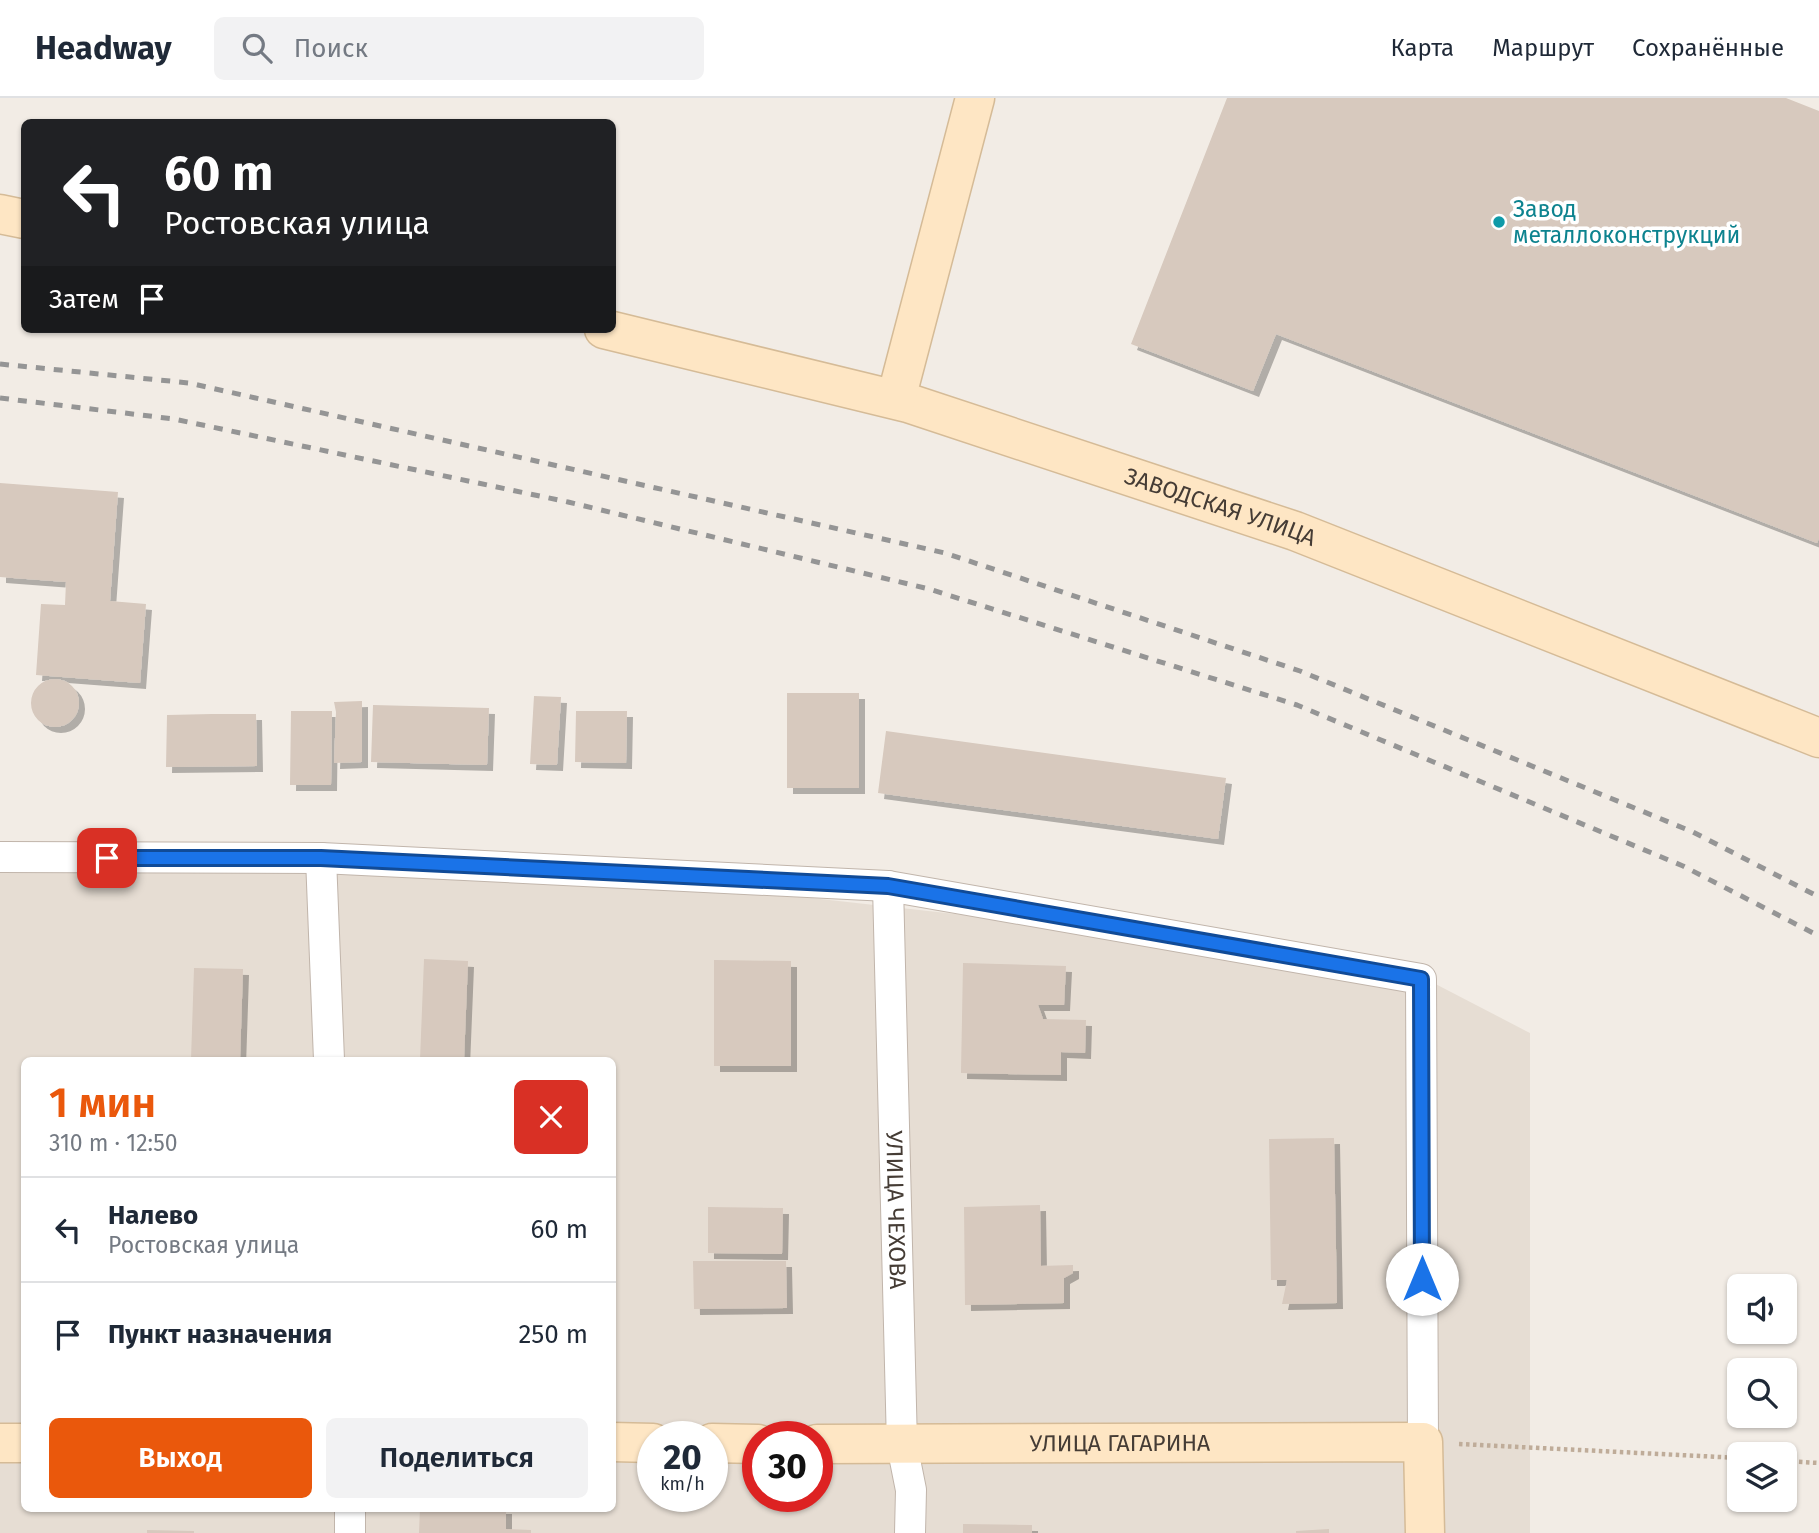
<!DOCTYPE html>
<html lang="ru">
<head>
<meta charset="utf-8">
<style>
	body { margin:0; font-family:"Fira Sans",sans-serif; background:#f2f2f3; color:#1f2937; height:100vh; display:flex; flex-direction:column; font-size:26px; white-space:nowrap }
	* { box-sizing:border-box; margin:0 }
	p { font-size:23px; color:#747a83 }
	.icon { flex:none; width:38px; height:38px; fill:none; stroke:currentColor; stroke-width:2; stroke-linecap:round; stroke-linejoin:round }
	.map { position:relative; flex:1; overflow:hidden }
	.drawer { position:absolute; left:21px; top:959px; width:595px; height:455px; display:flex; flex-direction:column; background:#fff; border-radius:10px; box-shadow:0 2px 5px #0004 }
	.drawer>* { flex:none }
	.banner { position:absolute; left:21px; top:21px; width:595px; height:214px; border-radius:10px; box-shadow:0 2px 5px #0004; background:#202124; color:#fff; overflow:hidden }
	.tools { position:absolute; left:1727px; top:1176px; display:grid; gap:14px }
	.tools a { display:grid; place-items:center; width:70px; height:70px; border-radius:10px; background:#fff; box-shadow:0 2px 5px #0004; font-size:35px }
	.speed { position:absolute; left:637px; top:1323px; display:flex; gap:14px; font-size:35px; font-weight:700; text-align:center }
	.speed>* { display:grid; place-content:center; width:91px; height:91px; border-radius:50%; background:#fff; box-shadow:0 2px 5px #0004; line-height:1 }
	.speed small { font-size:18px; font-weight:400 }
	.speed .limit { border:10px solid #d22; background:#fff; color:#111 }
	.pin { position:absolute; display:grid; place-items:center; width:60px; height:60px; color:#fff; margin:-30px; border-radius:14px; box-shadow:0 4px 10px #0006 }
	.me { position:absolute; width:77px; margin:-38px; rotate:0deg; stroke-linejoin:round; filter:drop-shadow(0 0 5px #0008) }
	.turn { display:flex; align-items:center; gap:24px; height:147px; padding:0 28px; font-size:32px }
	.turn .icon { width:91px; height:91px; stroke-width:2.5 }
	.turn b { display:block; font-size:49px; line-height:60px }
	.then { display:flex; align-items:center; height:66px; padding:0 28px; background:#0003; gap:14px; font-size:26px }
	.round { display:grid; place-items:center; flex:none; width:74px; height:74px; border-radius:10px; background:#f2f2f3 }
	.summary { display:flex; align-items:center; justify-content:space-between; height:119px; padding:0 28px }
	h1 { font-size:42px; font-weight:600; line-height:52px; color:#ea580c }
	.primary-button { display:flex; gap:14px; margin-top:auto; padding:14px 28px }
	.primary-button a { flex:1; height:80px; border-radius:10px; background:#ea580c; color:#fff; font-size:28px; font-weight:600; line-height:80px; text-align:center }
	.primary-button a+a { background:#f2f2f3; color:#1f2937 }
	ul { padding:0; list-style:none }
	li { display:flex; align-items:center; gap:21px; height:105px; padding:0 28px; border-top:2px solid #e0e1e3 }
	li div { flex:1 }
	li b { display:block; font-size:26px }
	li em { font-style:normal }
	header { display:flex; align-items:center; gap:42px; box-sizing:border-box; height:98px; padding:0 35px; background:#fff; border-bottom:2px solid #e0e1e3 }
	header strong { font-size:33px }
	nav { display:flex; gap:38px; margin-inline-start:auto; font-size:24px }
	.search { width:490px; height:63px; background:#f2f2f3; display:flex; align-items:center; gap:18px; box-sizing:border-box; padding:0 24px; border-radius:10px; color:#747a83; font-size:26px }
	.map>svg:first-child { display:block }
	.residential { fill:#e6ddd3; fill-rule:evenodd }
	.building { fill:#d7c9be; filter:url(#shadow) }
	.lines { fill:none; stroke-linecap:round; stroke-linejoin:round }
	.street-casing { stroke:#c1b5ab; stroke-width:32 }
	.secondary-casing { stroke:#d5bb97; stroke-width:41 }
	.path { stroke:#bfac99; stroke-width:4.5; stroke-dasharray:3.5 3.5; stroke-linecap:butt }
	.street { stroke:#fff; stroke-width:30 }
	.secondary { stroke:#fee6c4; stroke-width:38 }
	.rail { stroke:#959595; stroke-width:5; stroke-dasharray:9 9; stroke-linecap:butt }
	.route-casing { stroke:#114b97; stroke-width:18 }
	.route { stroke:#1a73e8; stroke-width:12 }
	.culture-dot { fill:#0f9aa8; stroke:#fff; stroke-width:2.5 }
	.labels { text-anchor:middle; stroke-width:7; stroke-linejoin:round; paint-order:stroke }
	.culture-label { font-size:23px; fill:#0d838f; stroke:#fff; text-anchor:start }
	.street-label { font-size:23px; fill:#453c35; stroke:#fff }
</style>
</head>
<body>
<header>
<strong>Headway</strong>
<div class="search"><svg class="icon" aria-label="search" viewBox="0 0 24 24"><circle cx="10" cy="10" r="6"/><path d="M15 15l6 6"/></svg>Поиск</div>
<nav><a>Карта</a><a>Маршрут</a><a>Сохранённые</a></nav>
</header>
<div class="map">
<svg width="1819" height="1435" viewBox="0 0 1819 1435">
	<defs>
		<filter id="shadow"><feDropShadow dx="6" dy="6" stdDeviation="0" flood-color="#0004"/></filter>
	</defs>
	<rect width="100%" height="100%" fill="#f2ece5"/>
	<path class="residential" d="M550,771l845,94 135,70v500h-1530v-663zM24,962h588v448h-588zM653,1339h59v59h-59zM758,1339h59v59h-59z"/>
	<path class="building" d="M1227,0h559l33,13v427l-2,5 -541,-209 -23,57 -122,-47z
		M0,385l118,9 -8,109 36,3 -6,79 -104,-8 5,-71 24,1 1,-23 -66,-5z
		M31 605a24 24 0 1 1 48 0a24 24 0 1 1-48 0Z
		M787,595h72v95h-72z
		M534,598l27,1 -4,68 -27,-1z
		M362,603v61l-28,1 2,-51 -2,-10z
		M373,607l116,3 -2,57 -116,-3z
		M291,613h41l-1,74h-41z
		M576,613h51l-1,52 -51,-1z
		M212,616h44l1,52 -91,1 1,-52z
		M886,633l340,47 -8,61 -340,-46z
		M424,861l44,2 -4,99h-44z
		M714,862l77,1v105h-77z
		M963,865l103,3 -2,39h-26l5,14 43,1 -1,33 -24,-1v23l-100,-2z
		M194,870l49,1 -3,91h-49z
		M1334,1040l3,165 -55,1 5,-24h-16l-2,-141z
		M1040,1107l1,61 32,-1v8l-9,5v25l-99,2 -1,-98z
		M708,1109l75,1 -1,46 -74,-1z
		M693,1163h93l1,47 -93,1z
		M420,1410h86v21l25,1v3h-112z
		M963,1426l69,1v8h-69z
		M1329,1431v4h-33v-2z
		M147,1432l47,1v2h-47z"/>
	<g class="lines">
		<defs>
			<g id="street">
				<path d="M0,759l321,1 567,28 533,93 2,463"/>
				<path d="M321,760l8,202"/>
				<path id="s1" d="M888,788l14,559 9,45 -1,43"/>
				<path d="M350,1435v-25"/>
			</g>
			<g id="secondary">
				<path d="M0,116l24,5"/>
				<path id="s2" d="M604,231l304,74 387,128 524,207"/>
				<path d="M896,301l79,-301"/>
				<path d="M612,1344l41,1"/>
				<path d="M0,1345h24"/>
				<path d="M712,1345l46,1"/>
				<path id="s3" d="M817,1346l606,-2 2,91"/>
			</g>
		</defs>
		<use href="#street" class="street-casing"/>
		<use href="#secondary" class="secondary-casing"/>
		<path class="path" d="M1459,1346l281,14
			M1785,1363l34,2"/>
		<use href="#street" class="street"/>
		<use href="#secondary" class="secondary"/>
		<path class="rail" d="M0,266l189,19 756,170 355,118 393,161 126,65
			M0,300l174,21 394,83 361,87 368,116 386,161 136,70"/>
	</g>
	<g class="lines">
		<defs>
			<path id="route" d="M107,760h214l567,28 533,93 1,300"/>
		</defs>
		<use href="#route" class="route-casing"/>
		<use href="#route" class="route"/>
	</g>
	<circle class="culture-dot" cx="1499" cy="124" r="7"/>
	<g class="labels">
		<g class="culture-label">
			<text x="1513" y="119">Завод<tspan x="1513" dy="26">металлоконструкций</tspan></text>
		</g>
		<g class="street-label">
			<text dy="8" stroke="none"><textPath href="#s2" startOffset="642">ЗАВОДСКАЯ УЛИЦА</textPath></text>
			<text dy="8" stroke="none"><textPath href="#s1" startOffset="324">УЛИЦА ЧЕХОВА</textPath></text>
			<text dy="8" stroke="none"><textPath href="#s3" startOffset="303">УЛИЦА ГАГАРИНА</textPath></text>
		</g>
	</g>
</svg>
<div class="tools">
<a><svg class="icon" aria-label="sound" viewBox="0 0 24 24"><path d="M4 9h4l5-4v14l-5-4H4zM17 9q2 3 0 6"/></svg></a>
<a><svg class="icon" aria-label="search" viewBox="0 0 24 24"><circle cx="10" cy="10" r="6"/><path d="M15 15l6 6"/></svg></a>
<a><svg class="icon" aria-label="layers" viewBox="0 0 24 24"><path d="M12 4l9 5-9 5-9-5zM3 14l9 5 9-5"/></svg></a>
</div>
<div class="speed"><div>20<small>km/h</small></div><div class="limit">30</div></div>
<div class="pin" style="left:107px;top:760px;background:#d93025"><svg class="icon" aria-label="arrive" viewBox="0 0 24 24"><path d="M6 21V4h12l-3 4 3 4H6"/></svg></div>
<svg class="me" style="left:1422px;top:1181px" viewBox="-20 -20 40 40"><circle r="19" fill="#fff"/><path d="M0-13L10 11 0 6-10 11z" fill="#1a73e8"/></svg>
<div class="banner">
<div class="turn"><svg class="icon" aria-label="left" viewBox="0 0 24 24"><path d="M17 20v-9H6M10 6l-5 5 5 5"/></svg><div><b>60 m</b>Ростовская улица</div></div>
<div class="then">Затем<svg class="icon" aria-label="arrive" viewBox="0 0 24 24"><path d="M6 21V4h12l-3 4 3 4H6"/></svg></div>
</div>
<section class="drawer">
<div class="summary"><div><h1>1 мин</h1><p>310 m · 12:50</p></div><a class="round" style="background:#d93025;color:#fff"><svg class="icon" aria-label="close" viewBox="0 0 24 24"><path d="M6 6l12 12M18 6L6 18"/></svg></a></div>
<ul>
<li><svg class="icon" aria-label="left" viewBox="0 0 24 24"><path d="M17 20v-9H6M10 6l-5 5 5 5"/></svg><div><b>Налево</b><p>Ростовская улица</p></div><em>60 m</em></li>
<li><svg class="icon" aria-label="arrive" viewBox="0 0 24 24"><path d="M6 21V4h12l-3 4 3 4H6"/></svg><div><b>Пункт назначения</b></div><em>250 m</em></li>
</ul>
<div class="primary-button"><a>Выход</a><a>Поделиться</a></div>
</section>
</div>
</body>
</html>
